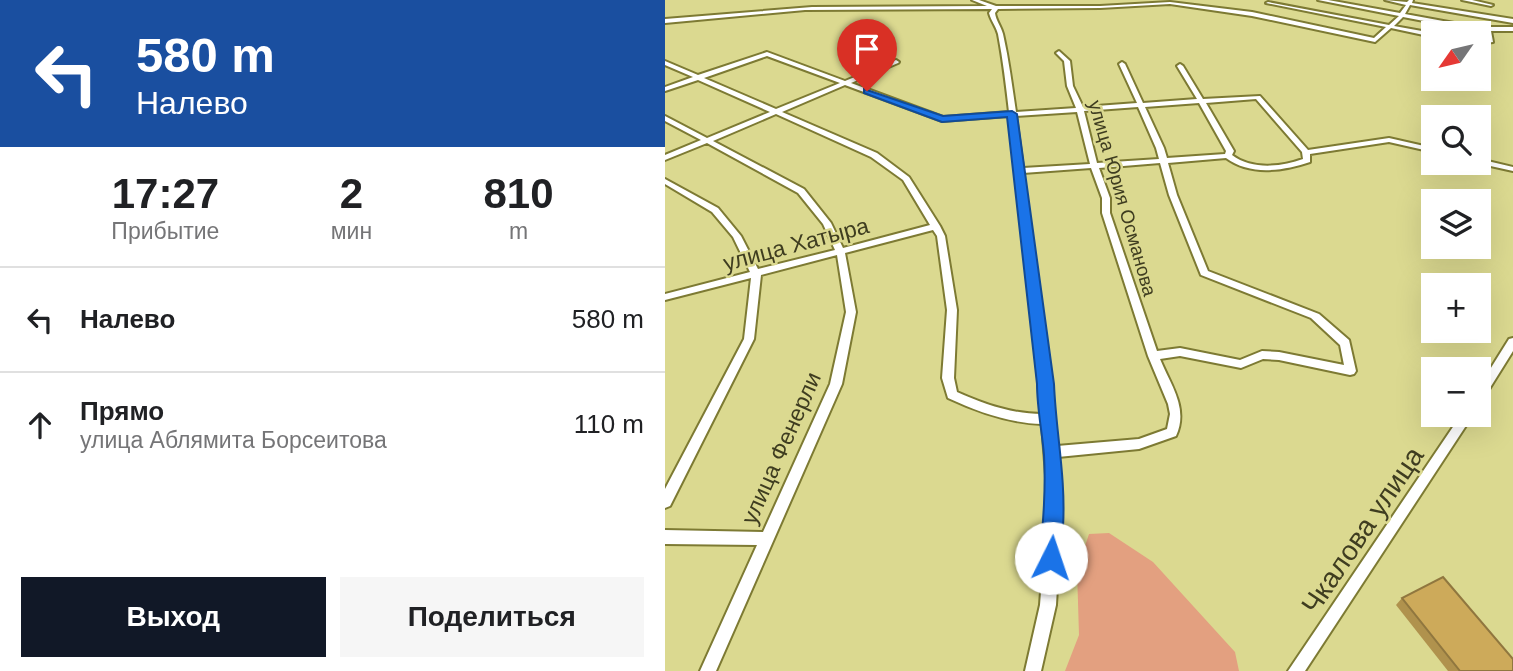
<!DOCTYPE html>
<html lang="ru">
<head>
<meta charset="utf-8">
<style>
	body { margin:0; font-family:Arial,sans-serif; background:#f6f6f6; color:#202124; height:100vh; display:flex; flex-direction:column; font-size:26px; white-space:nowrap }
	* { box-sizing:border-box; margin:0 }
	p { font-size:23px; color:#757577 }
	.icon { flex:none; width:38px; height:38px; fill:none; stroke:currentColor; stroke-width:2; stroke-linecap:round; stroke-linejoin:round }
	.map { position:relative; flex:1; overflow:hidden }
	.sheet { display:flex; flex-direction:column; background:#fff; width:665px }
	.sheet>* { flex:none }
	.hud { background:#1a4fa0; color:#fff; overflow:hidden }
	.needle { width:46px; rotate:236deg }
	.tools { position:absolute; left:756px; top:21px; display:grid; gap:14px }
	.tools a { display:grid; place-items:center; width:70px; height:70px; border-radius:0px; background:#fff; box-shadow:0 7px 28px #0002; font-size:35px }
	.pin { position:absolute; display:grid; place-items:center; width:60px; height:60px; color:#fff; margin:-72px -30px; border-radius:50% 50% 50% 0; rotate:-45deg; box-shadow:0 0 7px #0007 }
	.pin .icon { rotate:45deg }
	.me { position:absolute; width:77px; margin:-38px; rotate:4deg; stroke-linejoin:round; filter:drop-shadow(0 0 5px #0008) }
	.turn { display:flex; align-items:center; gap:24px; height:147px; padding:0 21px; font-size:32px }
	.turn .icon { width:91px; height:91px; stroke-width:2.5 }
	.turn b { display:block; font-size:49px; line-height:60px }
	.eta { display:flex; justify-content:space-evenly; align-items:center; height:119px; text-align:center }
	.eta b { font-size:42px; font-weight:600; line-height:49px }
	.action { display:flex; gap:14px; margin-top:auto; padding:14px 21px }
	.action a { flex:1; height:80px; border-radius:0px; background:#111827; color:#fff; font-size:28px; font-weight:600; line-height:80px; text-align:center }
	.action a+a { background:#f6f6f6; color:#202124 }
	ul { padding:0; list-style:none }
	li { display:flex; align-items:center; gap:21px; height:105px; padding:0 21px; border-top:2px solid #e0e0e0 }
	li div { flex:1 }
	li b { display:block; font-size:26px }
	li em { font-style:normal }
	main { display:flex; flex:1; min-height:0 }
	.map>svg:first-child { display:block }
	.green { fill:#e3a080 }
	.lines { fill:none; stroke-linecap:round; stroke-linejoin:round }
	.minor-casing { stroke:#7d7a33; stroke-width:4 }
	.minor { fill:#fff; fill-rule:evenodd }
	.wall { fill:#b0924d }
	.building { fill:#cdaa5a; stroke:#90773f; stroke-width:2 }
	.route { fill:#1a73e8; stroke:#114b97; stroke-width:2 }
	.labels { text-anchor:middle; stroke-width:5; stroke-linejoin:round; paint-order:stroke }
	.far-street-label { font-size:19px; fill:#3f3d20; stroke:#dbd990 }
	.street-label { font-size:23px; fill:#3f3d20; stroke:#dbd990 }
	.near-street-label { font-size:28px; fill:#3f3d20; stroke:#dbd990 }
</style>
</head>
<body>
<main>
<section class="sheet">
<div class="hud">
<div class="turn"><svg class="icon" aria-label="left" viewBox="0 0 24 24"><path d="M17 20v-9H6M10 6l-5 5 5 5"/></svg><div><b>580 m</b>Налево</div></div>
</div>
<div class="eta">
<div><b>17:27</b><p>Прибытие</p></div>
<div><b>2</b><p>мин</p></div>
<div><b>810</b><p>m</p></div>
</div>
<ul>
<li><svg class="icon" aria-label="left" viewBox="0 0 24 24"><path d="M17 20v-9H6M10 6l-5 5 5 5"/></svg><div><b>Налево</b></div><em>580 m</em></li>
<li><svg class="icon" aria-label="ahead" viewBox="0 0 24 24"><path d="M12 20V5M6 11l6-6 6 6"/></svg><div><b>Прямо</b><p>улица Аблямита Борсеитова</p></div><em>110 m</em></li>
</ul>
<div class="action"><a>Выход</a><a>Поделиться</a></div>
</section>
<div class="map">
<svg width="848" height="671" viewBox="0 0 848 671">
	<rect width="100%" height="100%" fill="#dbd990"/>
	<path class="green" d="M444,533l44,29 82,90 4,19h-174l14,-36 -2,-65 12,-36z"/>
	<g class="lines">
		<defs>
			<path id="minor" d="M307,0h7l17,6h104l70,-4 82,10 122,26 12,-11 -120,-24 2,-1 121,23 10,-9 -81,-16h10l72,13 6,-8 -21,-5 22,2 2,-2h4l-1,3 101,16v4l-103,-18 -5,9 71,13h9l2,-3 3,3h23v4h-22l2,11 -14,2v-4h9l-2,-9h-10l-73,-14 -9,9 39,7v4l-42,-9 -16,14 -123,-26 -82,-12 -70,4 -102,1 -3,4c1,8 6,13 8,21 6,26 9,52 13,78l60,-4 -9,-22 -3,-25 -8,-8 3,-2 11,10 3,25 10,21 54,-4 -18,-39 3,-2 3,2 18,39 54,-4 -20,-33 3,-2 3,2 20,33 57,-3 48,54 81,-12 44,10v4l-44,-10 -79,12v8c-27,9 -60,14 -84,-4l-58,5 9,32 31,76 111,43 30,26 7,31 -2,3 -4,1 -71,-15 -16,-1 -22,9 -61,-12 -20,3c10,25 29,49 16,77l-37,13 -81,8 4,43 -6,105 -15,66h-16l15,-66 8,-105 -6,-76c-33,-1 -64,-12 -94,-26l-6,-20 5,-68 -10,-74 -4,-6 -88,23 11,59 -14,72 -126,287h-16l57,-126 -92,-1v-14l98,2 67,-148 16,-72 -9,-57 -76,20 -7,64 -84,167 -5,2v-19l79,-150 7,-61 -86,22v-6l85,-22 -17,-35 -21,-25 -47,-28v-5l53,29 23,28 17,33 77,-19 -12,-26 -25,-31 -91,-50 -42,17v-5l36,-15 -36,-19v-5l42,22 63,-26 -72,-32 -33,11v-4l28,-10 -28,-12v-4l33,14 69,-23 78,29 51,-21 3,2 -1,1 -47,20 92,34 66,-5c-3,-26 -6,-52 -11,-78 -2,-8 -7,-13 -9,-21l3,-4 -187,1 -140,13v-4l147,-12 175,-1zM102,56l73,27 -64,26 -72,-31zM180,85l97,36 67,-5 33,298c-30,0 -58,-10 -85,-22l-3,-14 3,-68 -12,-74 -5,-10 -31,-49 -32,-24 -95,-41zM591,99l46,53 1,7c-22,8 -51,11 -71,-4l2,-4 -28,-48zM534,103l27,48 -1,3 -58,4 -3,-10 -19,-41zM473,107l18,41 3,11 -62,4 -13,-52zM412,112l13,52 -67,4 -7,-52zM111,114l95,43 32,23 27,45 -87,23 -12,-25 -27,-34 -91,-48zM495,163l9,32 32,80 110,43 29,27 4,20 -65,-13 -17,-1 -22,9 -60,-12 -23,3 -47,-138v-15l-11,-30zM426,168l11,30v15l46,143 20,48 2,10 -3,15 -28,10 -82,7 -6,-62 -28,-211z
				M797,0h10l21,5 -2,1z
				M814,159l34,8v4l-36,-8h2z
				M848,338v13l-30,48 -4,1v-13l30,-48z
				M796,415h12l-168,256h-17z"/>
		</defs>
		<use href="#minor" class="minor-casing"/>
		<use href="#minor" class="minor"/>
	</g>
	<path class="wall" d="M737,598l111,73h-65l-52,-66z"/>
	<path class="building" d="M778,577l70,82v12h-53l-58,-73z"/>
	<path class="route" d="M199,89l79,27 69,-5 5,3 37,270c2,49 12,94 9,143 0,13 1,27 -4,38l-8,3 -8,-3 -3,-7c3,-35 6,-69 4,-103 -2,-24 -7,-47 -7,-71l-30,-267 -65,5 -78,-29z"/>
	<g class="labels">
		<g class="far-street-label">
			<text transform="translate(458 198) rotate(74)" y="7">улица Юрия Османова</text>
		</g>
		<g class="street-label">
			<text transform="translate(131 244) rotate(-15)" y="8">улица Хатыра</text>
			<text transform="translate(116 448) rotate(-66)" y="8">улица Фенерли</text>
		</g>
		<g class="near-street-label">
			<text transform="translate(697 530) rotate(-56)" y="10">Чкалова улица</text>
		</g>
	</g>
</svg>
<div class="tools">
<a><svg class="needle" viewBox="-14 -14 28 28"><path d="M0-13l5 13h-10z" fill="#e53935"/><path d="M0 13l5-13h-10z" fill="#757577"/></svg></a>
<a><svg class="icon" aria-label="search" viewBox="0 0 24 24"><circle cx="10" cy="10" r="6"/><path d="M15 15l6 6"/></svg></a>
<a><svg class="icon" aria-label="layers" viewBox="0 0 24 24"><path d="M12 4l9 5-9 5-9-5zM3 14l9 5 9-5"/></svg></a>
<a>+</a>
<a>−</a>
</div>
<div class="pin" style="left:202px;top:91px;background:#d93025"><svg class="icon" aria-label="arrive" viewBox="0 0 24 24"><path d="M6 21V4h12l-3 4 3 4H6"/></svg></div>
<svg class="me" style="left:386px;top:558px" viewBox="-20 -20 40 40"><circle r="19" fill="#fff"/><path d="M0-13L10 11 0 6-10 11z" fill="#1a73e8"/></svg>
</div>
</main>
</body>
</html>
